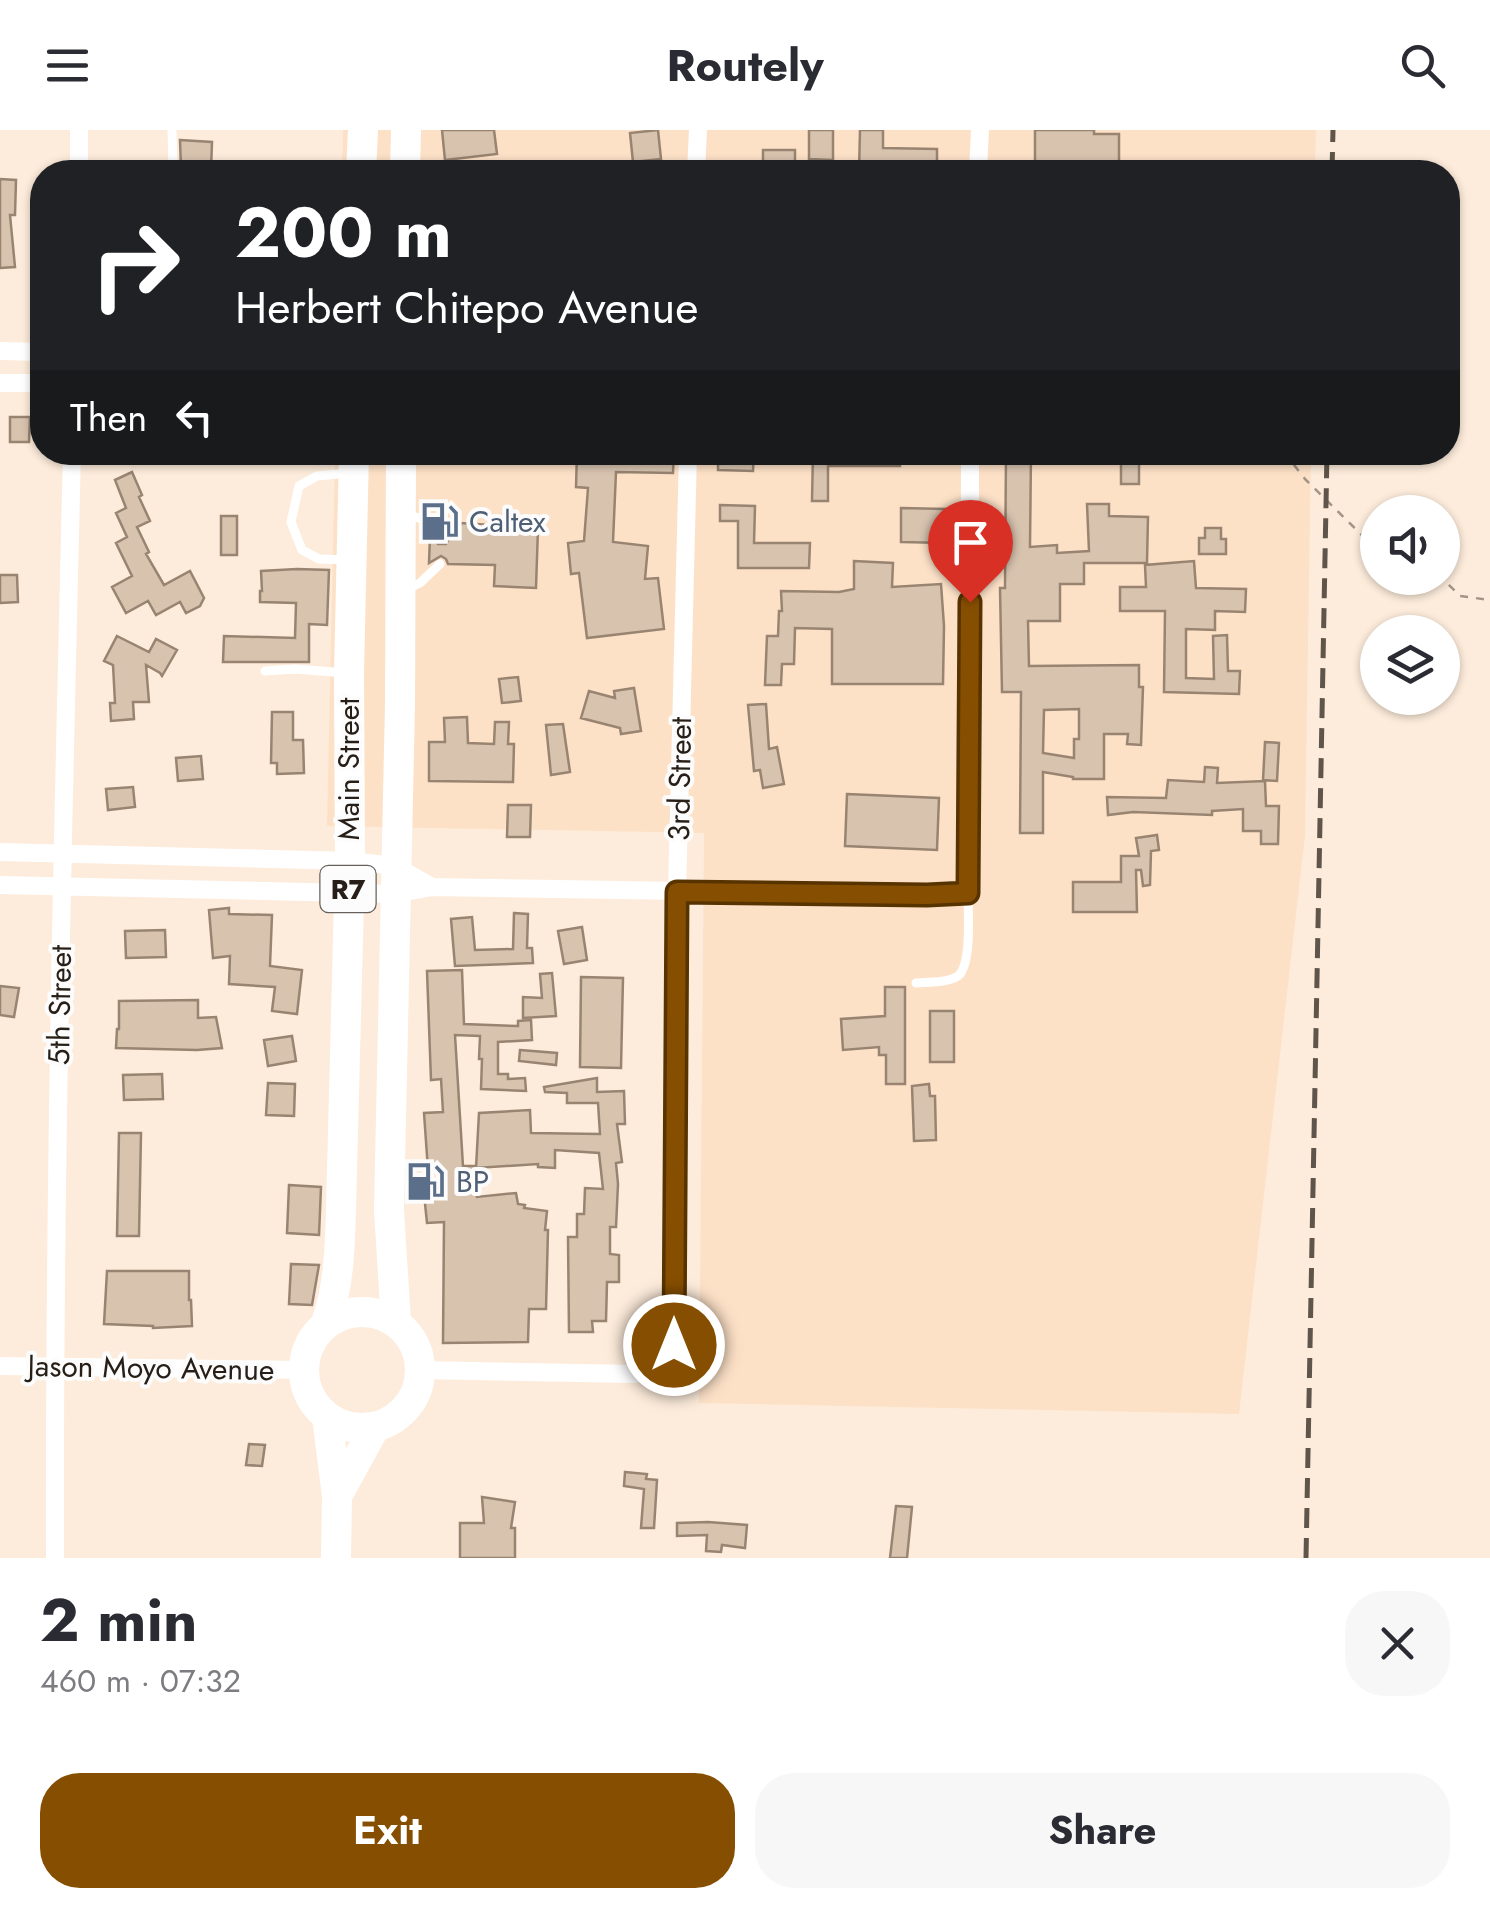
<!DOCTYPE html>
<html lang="en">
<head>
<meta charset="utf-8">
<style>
	body { margin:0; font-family:Jost,sans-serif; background:#f7f7f7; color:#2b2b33; height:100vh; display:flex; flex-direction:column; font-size:38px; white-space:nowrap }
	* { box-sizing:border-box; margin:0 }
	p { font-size:32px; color:#7c7c81 }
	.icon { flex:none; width:55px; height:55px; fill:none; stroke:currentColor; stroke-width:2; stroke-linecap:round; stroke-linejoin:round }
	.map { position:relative; height:1428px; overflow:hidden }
	.drawer { display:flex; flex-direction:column; background:#fff; flex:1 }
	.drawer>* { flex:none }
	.top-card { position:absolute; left:30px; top:30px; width:1430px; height:305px; border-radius:40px; box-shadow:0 2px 8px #0004; background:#202124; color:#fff; overflow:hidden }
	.buttons { position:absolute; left:1360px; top:365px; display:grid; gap:20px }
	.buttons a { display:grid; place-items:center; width:100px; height:100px; border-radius:50%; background:#fff; box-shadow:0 2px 8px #0004; font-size:50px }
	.pin { position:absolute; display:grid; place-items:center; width:85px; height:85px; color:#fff; margin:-102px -42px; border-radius:50% 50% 50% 0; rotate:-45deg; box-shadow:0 0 10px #0007 }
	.pin .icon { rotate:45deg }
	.me { position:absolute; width:110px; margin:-55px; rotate:0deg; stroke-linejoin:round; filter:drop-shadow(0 0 8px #0008) }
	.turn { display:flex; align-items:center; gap:35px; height:210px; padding:0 40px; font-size:45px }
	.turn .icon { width:130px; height:130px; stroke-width:2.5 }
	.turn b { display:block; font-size:70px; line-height:85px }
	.then { display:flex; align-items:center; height:95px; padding:0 40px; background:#0003; gap:20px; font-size:38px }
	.round { display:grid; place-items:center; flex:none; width:105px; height:105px; border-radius:40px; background:#f7f7f7 }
	.summary { display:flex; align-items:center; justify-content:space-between; height:170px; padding:0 40px }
	h1 { font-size:60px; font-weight:700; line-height:75px }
	.primary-button { display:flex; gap:20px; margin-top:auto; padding:20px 40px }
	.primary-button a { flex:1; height:115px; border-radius:40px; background:#864e00; color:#fff; font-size:40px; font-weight:700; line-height:115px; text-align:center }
	.primary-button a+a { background:#f7f7f7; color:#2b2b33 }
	header { display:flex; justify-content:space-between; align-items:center; height:130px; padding:0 40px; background:#fff; font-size:45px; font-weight:700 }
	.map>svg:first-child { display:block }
	.built { fill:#fde1c7 }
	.building { fill:#d8c3af; stroke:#988471; stroke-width:2.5; fill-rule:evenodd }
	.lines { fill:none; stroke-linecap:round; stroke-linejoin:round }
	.path { stroke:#a29588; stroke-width:2.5; stroke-dasharray:8 8; stroke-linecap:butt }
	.service { stroke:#fff; stroke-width:9 }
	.minor { stroke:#fff; stroke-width:18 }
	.trunk { stroke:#fff; stroke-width:30 }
	.rail { stroke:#5f554a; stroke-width:5; stroke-dasharray:20 10; stroke-linecap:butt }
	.route-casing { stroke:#573300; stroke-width:25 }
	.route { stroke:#864e00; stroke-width:18 }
	.labels { text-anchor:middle; stroke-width:8; stroke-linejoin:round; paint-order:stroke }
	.shield { fill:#fcfcfc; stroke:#67615c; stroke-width:2.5 }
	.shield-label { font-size:28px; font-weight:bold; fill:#271f17 }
	.service-label { font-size:30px; fill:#4e5e75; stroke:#fcfcfc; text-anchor:start }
	.street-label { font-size:30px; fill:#271f17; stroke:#fcfcfc }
</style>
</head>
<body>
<header><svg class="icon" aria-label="menu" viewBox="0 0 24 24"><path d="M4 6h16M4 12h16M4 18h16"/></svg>Routely<svg class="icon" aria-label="search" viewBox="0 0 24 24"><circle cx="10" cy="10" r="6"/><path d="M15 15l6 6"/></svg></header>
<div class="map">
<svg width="1490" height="1428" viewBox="0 0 1490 1428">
	<rect width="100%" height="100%" fill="#fdecdb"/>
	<path class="built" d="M343,0h973l-1,42h-973z
		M335,323h976l-6,383 -66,578 -540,-11 5,-570 -377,-7z"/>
	<path class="building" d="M442,0h52l3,24 -52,6z
		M658,0l3,29 -28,3 -3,-29z
		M809,0h24v30l-24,-1z
		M860,0h23v18l54,1v23h-78z
		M1035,0h59v4h25v33l-33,-1v6h-51z
		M180,10l32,2 -1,28 -30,-2z
		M763,20h32v22h-32z
		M0,49l16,1 -1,35h-5l5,52 -15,1z
		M10,287h20l-1,25h-19z
		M577,322h97l-1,21 -57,-1 -3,70 35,4 -3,33 13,-1 6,51 -77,9 -8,-65 -8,1 -3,-31 16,-2 4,-53 -12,-1z
		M718,322h36l-1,19 -35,-1z
		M813,322h87v14h-72v35h-16z
		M1006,322h25l-1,95 27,-2v8l32,-2 -2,-47h22v12l39,1 -1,46h-63v21h-24v37h-32l1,45 110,-1v22h4l-2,58 -14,-1 1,-10h-24v45h-31v-2l-30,-5v61h-23l1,-141h-19l-2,-104h5zM1079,579v30h-5v19l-31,-5 1,-43z
		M1121,322h18v32h-18z
		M132,342l10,23 -3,2 11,24 -13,6 12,25 -3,2 18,31 26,-14 14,27 -4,8 -14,7 -6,-11 -24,13 -8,-14 -22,12 -14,-26 20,-11 -16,-33 11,-6 -11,-24 10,-5 -11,-28z
		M720,375l35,1 -1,37h56l-1,25h-71v-47h-18z
		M901,378l45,1v34l-45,-1z
		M221,386h16v39h-16z
		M460,393l78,5 -2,60 -42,-2 1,-21 -47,-1 -2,-5 -5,-3 -12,7 1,-27 8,8h8l4,-7 9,1z
		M1205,398h16v11h5v15h-27v-16h6z
		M854,431l39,2 -1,24 49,-3 3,42 -1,58h-111v-55l-37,-1 -1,36h-12l-1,21h-16l2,-49h11l1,-25h3l-1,-20 58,1 15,-3z
		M1194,431l2,27 50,1 -1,23 -30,-1v19l-29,-1v49l28,1 -1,-43 14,-1 1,36h12l-1,23 -75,-2 1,-81h-45v-24h26l-1,-22z
		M297,439l32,1 -2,55 -18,-1v38h-86l1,-26 71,2 1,-35 -36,-1v-11h2l-1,-20z
		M0,445h17l1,27 -18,1z
		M117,506l32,16 7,-13 21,11 -15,26 -2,-3 -14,-8 3,37h-16l1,17 -23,2 -1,-18h5l-2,-38 -9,-4z
		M518,547l3,24 -19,2 -3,-24z
		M634,558l7,43 -20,3 -1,-6 -39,-10 8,-27 26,7 -1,-7z
		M766,574l3,45 8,-2 7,37 -21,4 -3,-18 -6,1 -6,-66z
		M272,582h21v28h10l1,33 -27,1v-11h-6z
		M467,587l1,26 26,1 1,-22h14l-1,22h6l-1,38 -84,-1v-39h16l-1,-24z
		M563,594l7,48 -19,3 -5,-50z
		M1265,612l14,1 -2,38 -14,-1z
		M201,626l2,23 -25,2 -2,-23z
		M1205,637l13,1 -1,15 48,-2 1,25h13l-1,38h-17v-13h-18v-22l-31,2v4l-79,-3 -25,3 -1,-18 59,1 2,-18 36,2z
		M133,657l2,20 -27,3 -2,-21z
		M847,664l92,4 -2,52 -92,-4z
		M508,675h23l-1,32h-23z
		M1157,705l2,15 -8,1 -1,34 -7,1 -2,-16h-5l1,42h-64v-30h48v-26h18l-3,-18z
		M229,778v6l43,1 -2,51 32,4 -5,44 -25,-3 3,-24 -46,-3 1,-28 -17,2 -4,-48z
		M514,783l14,1 -1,34h5l1,15 -78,3 -4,-47 21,-2 3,33 38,-1z
		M582,797l5,33 -23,4 -6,-33z
		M165,800l1,27 -40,1 -1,-27z
		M462,840l2,54 54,2v-5l13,-1 1,20 -34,2v32h10v5l17,-1 1,13 -45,-2 1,-30h-3l1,-23 -25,-1 8,131h11l3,31 39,-4 2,11 7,1 -1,3 23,3 -2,19h3l-2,79h-17l-1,33 -85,1 1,-121 -17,1 -3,-29 16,-1 -2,-23h-10l-4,-57 19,-1 -2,-33 -10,1 -4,-109z
		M552,843l4,43 -33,2v-21l19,1 -2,-24z
		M581,847l42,1 -2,90 -41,-1z
		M0,856l19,2 -5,29 -14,-2z
		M885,857h20v97h-19v-29h-7v-8l-36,3 -2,-31 44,-3z
		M198,870v18l18,-1 6,31 -25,2 -81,-2 1,-19h2v-28z
		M930,881h24v51h-24z
		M292,906l4,25 -28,5 -4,-26z
		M520,920l37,3 -1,12 -37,-4z
		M162,944l1,25 -39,1 -1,-25z
		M597,948v14l27,-1 1,33h-8l5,38 -6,1 2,21 -2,43h-6v27l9,1v27h-12l-1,39h-14l1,11h-24l-1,-95h9v-23h7l1,-26 18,1 -4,-36 -44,-3v18l-17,-1v-3l-62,4 3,-55 51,-3 1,23 69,1 -2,-31h-31v-10l-22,-1 -1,-5z
		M268,953l27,1 -1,32 -28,-1z
		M929,954l1,12h5l1,44 -22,1 -2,-55z
		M119,1003h22l-2,103h-22z
		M289,1055l32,2 -2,48 -32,-2z
		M291,1134l28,1 -7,40 -23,-1z
		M107,1141h82v29h2l1,26 -39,2v-2l-49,-2z
		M249,1314l16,1 -3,21 -16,-1z
		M625,1342l22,2 -1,5 11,1 -3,48h-13l3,-39 -20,-3z
		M482,1367l33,5 -4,26h4v30h-55v-35h24z
		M896,1376l16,1 -5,51h-17z
		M708,1392l39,3 -2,23 -23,-3 -1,7 -15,-1 1,-16 -30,1v-13z"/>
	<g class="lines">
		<path class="path" d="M1284,322l21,27 73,72
			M1435,448l9,2 16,16 30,4"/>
		<path class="service" d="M172,0l1,42
			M409,385c15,4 24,9 33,22
			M348,430l-29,-1 -17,-9 -11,-28 8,-36 18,-10 33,-3
			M407,459l13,-6 20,-19
			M265,541l30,-2 51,4
			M916,853c13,-1 31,0 42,-7 14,-11 10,-64 10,-82"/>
		<path class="minor" d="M79,42v-42
			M696,42l2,-42
			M978,42l2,-42
			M0,221l42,1
			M0,253h42
			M0,722l350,9 45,5 37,21
			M0,755l394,9 38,-7 495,8 42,-2 1,-441
			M0,1236l303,4
			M420,1240l215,4c18,-6 28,-13 39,-29l3,-453 11,-440
			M55,1428c-1,-369 8,-737 17,-1106"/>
		<path class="trunk" d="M361,42l2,-42
			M405,42l1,-42
			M304 1240a58 58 0 1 1 116 0a58 58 0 1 1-116 0Z
			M396,1192l-7,-112 11,-506 1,-252
			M326,1193c13,-37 14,-75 15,-114l9,-348 -1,-188 5,-221
			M327,1287l10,79 -1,62
			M337,1366l38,-69"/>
		<path class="rail" d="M1332,42l1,-42
			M1306,1428l21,-1106"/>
	</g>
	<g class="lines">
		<defs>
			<path id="route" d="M674,1215l3,-453 250,3 41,-2 2,-291"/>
		</defs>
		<use href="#route" class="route-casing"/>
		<use href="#route" class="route"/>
	</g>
	<defs>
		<symbol id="fuel-bare" viewBox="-9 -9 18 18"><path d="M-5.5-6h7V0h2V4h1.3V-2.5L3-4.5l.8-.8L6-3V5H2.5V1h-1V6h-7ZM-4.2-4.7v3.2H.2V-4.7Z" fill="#5c6f8a" stroke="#fcfcfc" stroke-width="2.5" paint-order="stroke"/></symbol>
	</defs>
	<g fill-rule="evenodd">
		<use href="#fuel-bare" x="412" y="364" width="55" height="55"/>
		<use href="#fuel-bare" x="398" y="1024" width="55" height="55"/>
	</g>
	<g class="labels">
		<rect class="shield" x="320.5" y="736" width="55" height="46" rx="8"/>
		<g class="shield-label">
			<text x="348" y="769">R7</text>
		</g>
		<g class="service-label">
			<text x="469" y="402">Caltex</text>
			<text x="456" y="1062">BP</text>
		</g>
		<g class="street-label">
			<text transform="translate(349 639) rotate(-90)" y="10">Main Street</text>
			<text transform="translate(680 649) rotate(-89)" y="10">3rd Street</text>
			<text transform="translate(60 875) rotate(-89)" y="10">5th Street</text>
			<text transform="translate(151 1238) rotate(1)" y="10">Jason Moyo Avenue</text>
		</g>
	</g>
</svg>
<div class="buttons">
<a><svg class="icon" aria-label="sound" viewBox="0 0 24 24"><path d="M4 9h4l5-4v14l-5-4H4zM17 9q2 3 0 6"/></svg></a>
<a><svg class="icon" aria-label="layers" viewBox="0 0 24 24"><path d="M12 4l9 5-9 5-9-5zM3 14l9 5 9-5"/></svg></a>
</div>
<div class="pin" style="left:970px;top:472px;background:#d93025"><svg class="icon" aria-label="arrive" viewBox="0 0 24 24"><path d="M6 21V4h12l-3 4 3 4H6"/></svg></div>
<svg class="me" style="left:674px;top:1215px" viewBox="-20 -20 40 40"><circle r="17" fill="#864e00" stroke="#fff" stroke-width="3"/><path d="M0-11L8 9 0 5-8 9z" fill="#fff"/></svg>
<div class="top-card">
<div class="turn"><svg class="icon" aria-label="right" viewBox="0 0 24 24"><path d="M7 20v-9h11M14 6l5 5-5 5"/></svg><div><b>200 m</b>Herbert Chitepo Avenue</div></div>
<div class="then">Then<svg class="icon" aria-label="left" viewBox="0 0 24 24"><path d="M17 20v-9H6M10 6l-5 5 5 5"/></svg></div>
</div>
</div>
<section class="drawer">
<div class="summary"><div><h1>2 min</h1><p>460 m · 07:32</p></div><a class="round"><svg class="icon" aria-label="close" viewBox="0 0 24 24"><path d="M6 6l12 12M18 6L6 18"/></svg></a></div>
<div class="primary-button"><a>Exit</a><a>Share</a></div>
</section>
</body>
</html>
